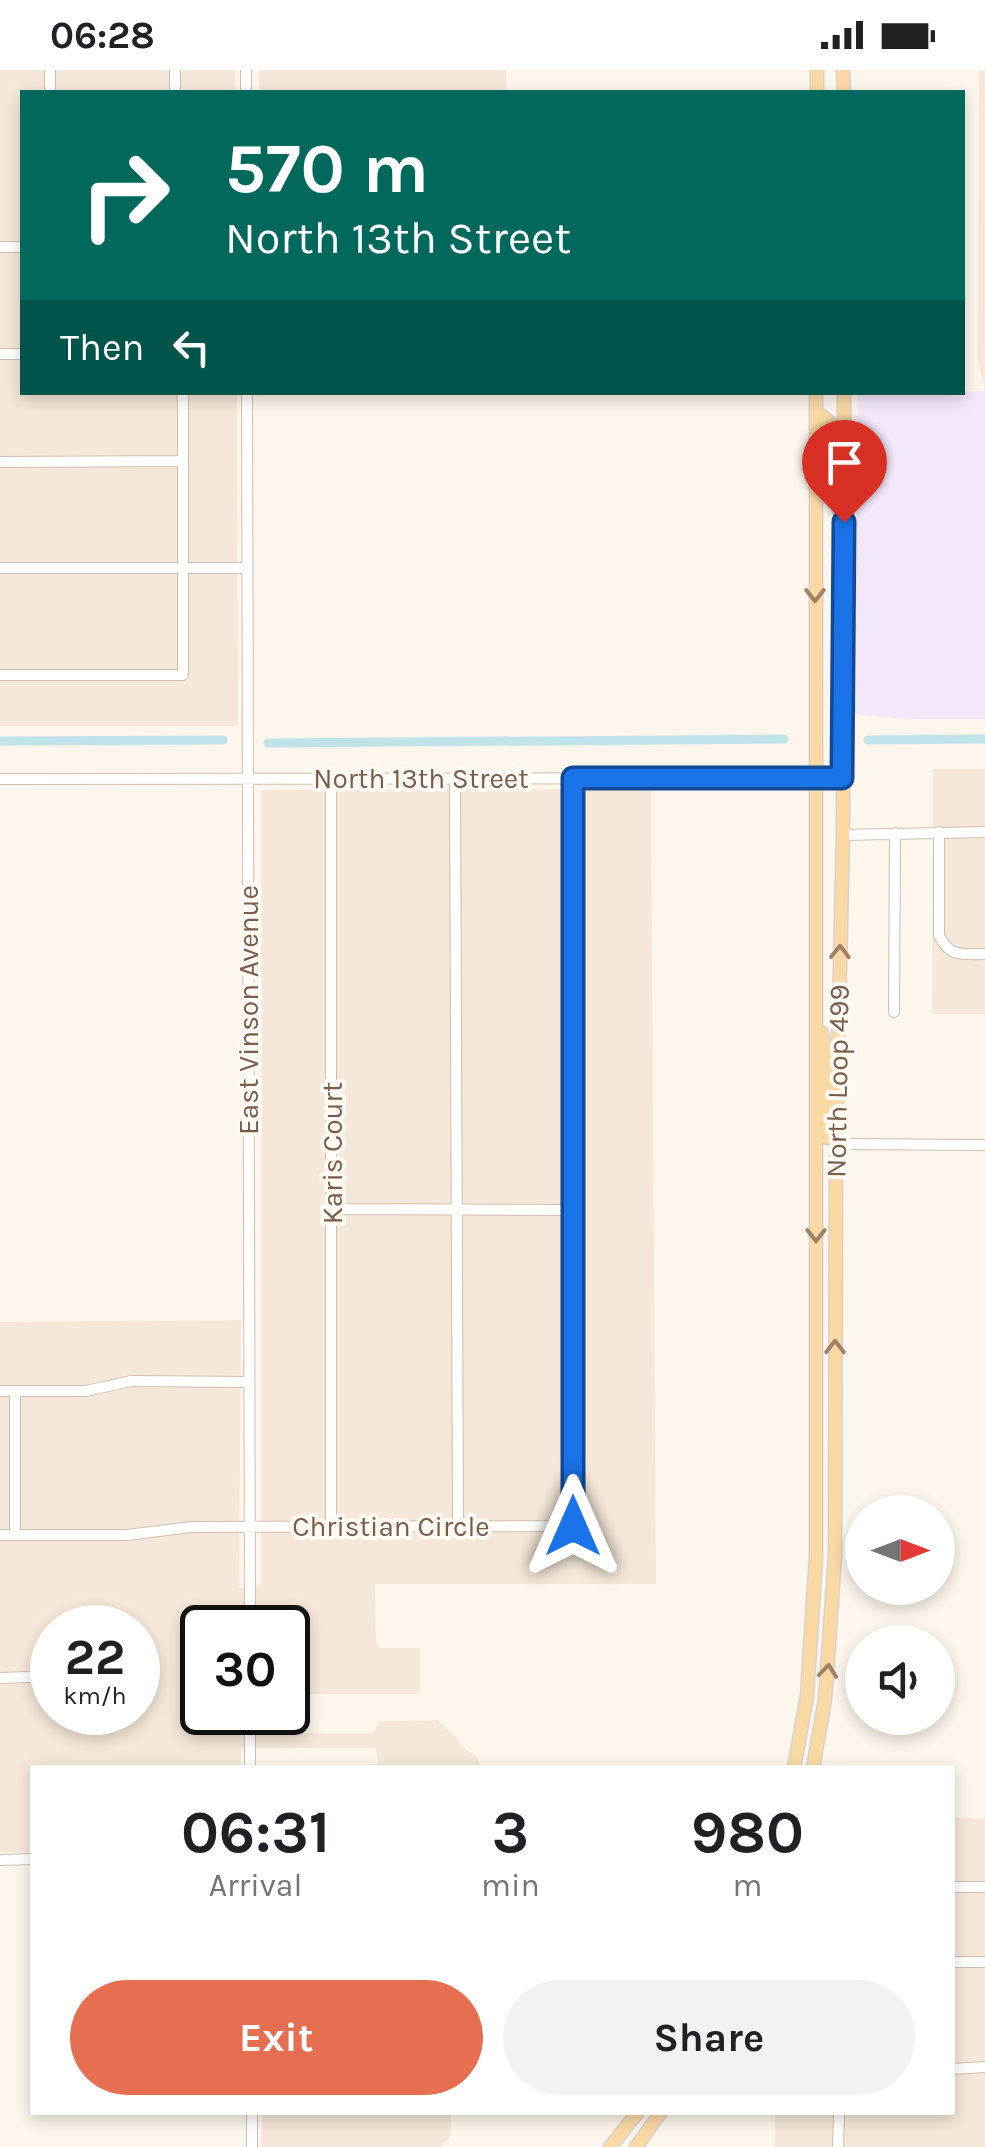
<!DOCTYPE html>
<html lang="en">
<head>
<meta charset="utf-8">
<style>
	body { margin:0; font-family:Karla,sans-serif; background:#f2f2f2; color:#202124; height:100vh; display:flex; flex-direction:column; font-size:38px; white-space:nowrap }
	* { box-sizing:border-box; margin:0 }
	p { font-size:32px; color:#757577 }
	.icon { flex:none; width:55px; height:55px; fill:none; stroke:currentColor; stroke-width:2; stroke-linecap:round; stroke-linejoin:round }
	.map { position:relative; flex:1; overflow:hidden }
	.sheet { position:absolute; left:30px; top:1695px; width:925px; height:350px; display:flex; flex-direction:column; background:#fff; border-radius:0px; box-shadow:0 5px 15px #0003 }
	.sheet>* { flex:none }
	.banner { position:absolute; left:20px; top:20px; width:945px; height:305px; border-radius:0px; box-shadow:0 5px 15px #0003; background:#00695c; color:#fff; overflow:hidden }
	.needle { width:65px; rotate:90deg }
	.buttons { position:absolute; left:845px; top:1425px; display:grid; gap:20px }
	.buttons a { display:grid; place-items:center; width:110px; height:110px; border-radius:50%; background:#fff; box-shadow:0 5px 15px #0003; font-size:50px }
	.speed { position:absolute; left:30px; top:1535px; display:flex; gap:20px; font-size:50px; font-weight:700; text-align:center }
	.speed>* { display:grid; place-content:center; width:130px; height:130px; border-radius:50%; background:#fff; box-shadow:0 5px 15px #0003; line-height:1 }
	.speed small { font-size:25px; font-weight:400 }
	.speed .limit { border:5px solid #111; border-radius:15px; background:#fff; color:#111 }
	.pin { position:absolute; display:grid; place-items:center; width:85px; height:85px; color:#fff; margin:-102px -42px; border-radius:50% 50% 50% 0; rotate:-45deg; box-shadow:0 0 10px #0007 }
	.pin .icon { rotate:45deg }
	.me { position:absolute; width:110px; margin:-55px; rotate:0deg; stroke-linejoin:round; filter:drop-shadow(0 0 8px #0008) }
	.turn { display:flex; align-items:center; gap:35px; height:210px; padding:0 40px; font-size:45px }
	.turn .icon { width:130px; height:130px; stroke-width:2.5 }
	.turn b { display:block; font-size:70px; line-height:85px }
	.then { display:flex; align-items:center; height:95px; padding:0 40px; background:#0003; gap:20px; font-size:38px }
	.eta { display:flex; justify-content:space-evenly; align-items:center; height:170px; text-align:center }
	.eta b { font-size:60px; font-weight:700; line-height:70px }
	.action { display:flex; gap:20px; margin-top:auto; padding:20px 40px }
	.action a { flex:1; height:115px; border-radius:60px; background:#e76f51; color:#fff; font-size:40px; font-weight:700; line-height:115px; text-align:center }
	.action a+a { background:#f2f2f2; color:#202124 }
	.status { display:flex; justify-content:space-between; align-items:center; height:70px; padding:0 50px; background:#fff; direction:ltr }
	.status svg { height:28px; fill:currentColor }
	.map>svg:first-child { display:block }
	.residential { fill:#f5e8da; fill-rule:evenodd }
	.education { fill:#f3e8fa }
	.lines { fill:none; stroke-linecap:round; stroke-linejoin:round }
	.canal { stroke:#bfe3e8; stroke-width:9 }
	.minor-casing { stroke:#d1beb0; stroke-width:12 }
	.major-casing { stroke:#dad1cd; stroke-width:15 }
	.minor { stroke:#fff; stroke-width:10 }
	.major { stroke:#fbd9a5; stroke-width:12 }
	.oneway { stroke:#a18267 }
	.route-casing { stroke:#114b97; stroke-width:25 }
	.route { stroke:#1a73e8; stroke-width:18 }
	.labels { text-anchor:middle; stroke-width:8; stroke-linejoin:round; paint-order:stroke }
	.street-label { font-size:28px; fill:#7a5c4d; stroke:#fffaf3 }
</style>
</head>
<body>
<div class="status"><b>06:28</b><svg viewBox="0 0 49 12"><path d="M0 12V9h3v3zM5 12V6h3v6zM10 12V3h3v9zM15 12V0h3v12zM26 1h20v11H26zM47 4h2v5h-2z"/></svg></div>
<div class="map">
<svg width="985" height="2077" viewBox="0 0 985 2077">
	<rect width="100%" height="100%" fill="#fdf6ec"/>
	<path class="residential" d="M0,0h235v22h-213v300l215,1 1,333h-238z
		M259,0h247v22h-247z
		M979,0h6v321l-7,-32z
		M933,699h52v245h-53z
		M651,719l5,795h-281l1,58 3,6h41v46h-132v-66h-86v84l59,1 1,20h112l4,-10 7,-2 53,-1 18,17 5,9 16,11 4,10h-102l-4,-19h-134v19l-209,1v84h-32v-530l241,-2 -2,268 22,-2v-796zM52,1558h86v84h-86z
		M953,1747l32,2v328h-210v-34l177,-1z
		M262,2043h189v23l-11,11h-178z"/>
	<path class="education" d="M985,321v328h-77l-54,-5 4,-321z"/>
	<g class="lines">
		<path class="canal" d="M868,670l117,-1
			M0,671l223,-1
			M268,673l516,-4"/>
		<defs>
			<path id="minor" d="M175,0v22
				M50,22v-22
				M246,22v-22
				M0,177h22
				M0,284h22
				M247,322l3,1236
				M0,392l183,-1
				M0,498h247
				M0,605h183v-283
				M455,708l3,747
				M0,709l842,-1
				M939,762v103c10,23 24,19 46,19
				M843,765l142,-3
				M894,942l1,-179
				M836,1074l149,1
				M332,1139l240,1
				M0,1321h86l45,-10 118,1
				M15,1321v144
				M331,1457v-748
				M0,1465h127l64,-8 382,-1v-748
				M0,1608l29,-1
				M250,1642v56
				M0,1790l32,-1
				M952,1817h33
				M952,1892h33
				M952,1999l33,-2
				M252,2042v35
				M838,2077l1,-35"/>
			<path id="major" d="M843,0l1,22
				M817,22v-22
				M816,347l6,-1 7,6v39l10,50
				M822,963l3,17 2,88
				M794,1698l13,-72 9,-139v-1165
				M813,1698l12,-69 10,-142 1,-413 7,-309 1,-443
				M610,2077l28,-35
				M636,2077l25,-35"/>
		</defs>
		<use href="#minor" class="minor-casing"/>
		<use href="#major" class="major-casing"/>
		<use href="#minor" class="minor"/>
		<use href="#major" class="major"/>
	</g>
	<defs><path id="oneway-chevron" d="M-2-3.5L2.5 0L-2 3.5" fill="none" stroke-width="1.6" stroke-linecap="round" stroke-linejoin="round" transform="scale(2.5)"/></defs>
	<g class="oneway">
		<use href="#oneway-chevron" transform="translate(815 525) rotate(90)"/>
		<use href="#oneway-chevron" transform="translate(840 882) rotate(-89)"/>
		<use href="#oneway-chevron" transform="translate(816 1165) rotate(90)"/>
		<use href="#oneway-chevron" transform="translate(835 1277) rotate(-90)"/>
		<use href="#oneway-chevron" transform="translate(828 1601) rotate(-84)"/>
	</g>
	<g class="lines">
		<defs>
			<path id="route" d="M573,1456v-748h269l2,-256"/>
		</defs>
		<use href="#route" class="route-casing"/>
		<use href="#route" class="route"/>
	</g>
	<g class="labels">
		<g class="street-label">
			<text x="421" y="718">North 13th Street</text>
			<text transform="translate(248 940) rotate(-90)" y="10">East Vinson Avenue</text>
			<text transform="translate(837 1011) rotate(-89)" y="10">North Loop 499</text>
			<text transform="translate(332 1083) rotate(-90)" y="10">Karis Court</text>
			<text x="391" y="1466">Christian Circle</text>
		</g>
	</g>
</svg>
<div class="buttons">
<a><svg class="needle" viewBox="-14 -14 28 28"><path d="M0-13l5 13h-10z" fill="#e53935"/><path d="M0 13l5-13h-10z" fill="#757577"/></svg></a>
<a><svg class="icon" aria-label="sound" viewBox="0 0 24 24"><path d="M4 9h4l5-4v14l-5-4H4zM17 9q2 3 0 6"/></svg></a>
</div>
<div class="speed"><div>22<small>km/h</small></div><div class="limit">30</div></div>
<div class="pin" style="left:844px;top:452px;background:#d93025"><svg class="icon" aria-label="arrive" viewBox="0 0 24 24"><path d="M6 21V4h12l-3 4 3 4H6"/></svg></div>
<svg class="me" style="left:573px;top:1456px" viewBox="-20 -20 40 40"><path d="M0-17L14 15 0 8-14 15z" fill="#1a73e8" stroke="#fff" stroke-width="4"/></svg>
<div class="banner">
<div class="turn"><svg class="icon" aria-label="right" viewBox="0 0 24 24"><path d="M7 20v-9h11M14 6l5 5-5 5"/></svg><div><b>570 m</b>North 13th Street</div></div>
<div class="then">Then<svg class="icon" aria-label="left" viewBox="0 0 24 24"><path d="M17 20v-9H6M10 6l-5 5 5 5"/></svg></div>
</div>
<section class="sheet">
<div class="eta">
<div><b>06:31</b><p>Arrival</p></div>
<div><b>3</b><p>min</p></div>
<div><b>980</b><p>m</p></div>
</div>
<div class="action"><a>Exit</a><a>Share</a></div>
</section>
</div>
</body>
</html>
